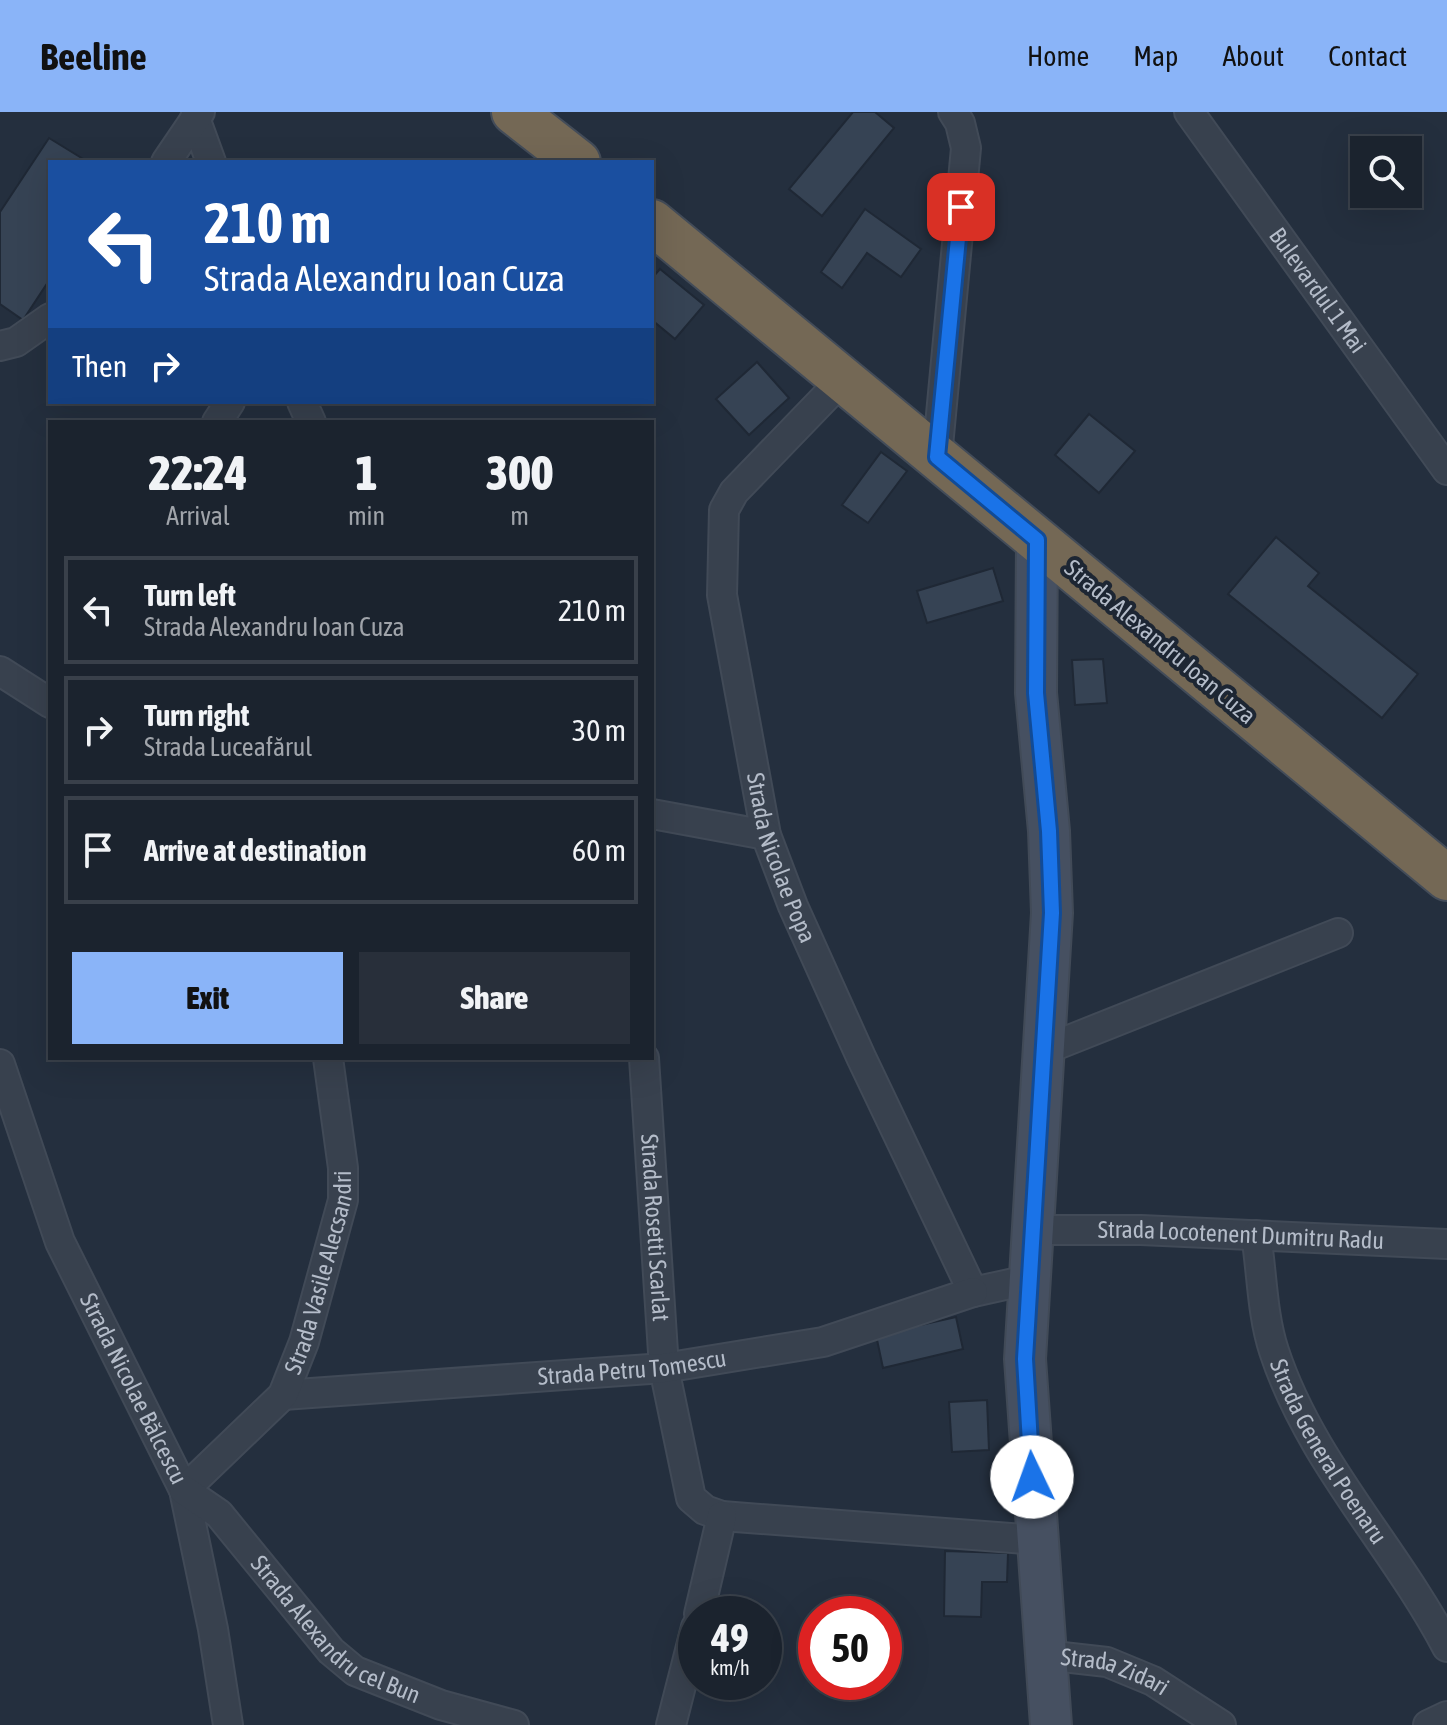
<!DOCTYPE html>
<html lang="en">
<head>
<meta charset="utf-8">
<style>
	body { margin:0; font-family:"Asap Condensed",sans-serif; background:#282f3a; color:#f1f3f6; height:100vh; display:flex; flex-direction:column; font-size:30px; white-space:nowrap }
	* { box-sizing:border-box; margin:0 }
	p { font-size:26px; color:#a0a4aa }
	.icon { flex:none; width:44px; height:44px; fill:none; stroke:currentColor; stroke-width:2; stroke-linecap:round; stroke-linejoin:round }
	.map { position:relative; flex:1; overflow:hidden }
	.drawer { position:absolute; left:48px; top:308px; width:606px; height:640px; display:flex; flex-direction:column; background:#1b232e; border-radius:0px; box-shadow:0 8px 32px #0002,0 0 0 2px #39404a }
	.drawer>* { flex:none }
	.hud { position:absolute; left:48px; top:48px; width:606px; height:244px; border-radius:0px; box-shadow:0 8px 32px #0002,0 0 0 2px #39404a; background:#1a4fa0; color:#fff; overflow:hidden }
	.controls { position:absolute; left:1350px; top:24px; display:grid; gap:16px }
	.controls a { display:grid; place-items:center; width:72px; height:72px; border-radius:0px; background:#1b232e; box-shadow:0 8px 32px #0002,0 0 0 2px #39404a; font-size:40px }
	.speed { position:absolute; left:678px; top:1484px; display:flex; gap:16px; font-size:40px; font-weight:700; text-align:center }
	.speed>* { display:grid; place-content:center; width:104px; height:104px; border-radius:50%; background:#1b232e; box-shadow:0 8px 32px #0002,0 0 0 2px #39404a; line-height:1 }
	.speed small { font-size:20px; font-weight:400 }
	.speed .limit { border:12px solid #d22; background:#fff; color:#111 }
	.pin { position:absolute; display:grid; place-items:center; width:68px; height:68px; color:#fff; margin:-34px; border-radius:16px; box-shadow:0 4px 12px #0006 }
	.me { position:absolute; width:88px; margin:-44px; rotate:357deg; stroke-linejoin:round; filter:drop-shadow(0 0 6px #0008) }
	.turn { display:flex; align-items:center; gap:28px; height:168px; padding:0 24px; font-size:36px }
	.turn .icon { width:104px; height:104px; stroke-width:2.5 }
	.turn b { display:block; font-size:56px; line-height:68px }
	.then { display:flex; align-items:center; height:76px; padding:0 24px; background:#0003; gap:16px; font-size:30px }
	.eta { display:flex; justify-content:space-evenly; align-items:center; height:136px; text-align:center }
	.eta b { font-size:48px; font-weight:800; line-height:56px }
	.button { display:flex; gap:16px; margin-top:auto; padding:16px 24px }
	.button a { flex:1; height:92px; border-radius:0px; background:#8ab4f8; color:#111; font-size:32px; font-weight:800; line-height:92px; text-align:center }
	.button a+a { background:#282f3a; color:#f1f3f6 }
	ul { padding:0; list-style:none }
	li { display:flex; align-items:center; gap:24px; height:108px; margin:0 16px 12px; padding:0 8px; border:4px solid #39404a; border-radius:0px }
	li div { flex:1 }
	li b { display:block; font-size:30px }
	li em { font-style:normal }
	header { display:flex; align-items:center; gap:48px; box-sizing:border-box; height:112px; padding:0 40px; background:#8ab4f8; color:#111 }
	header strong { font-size:38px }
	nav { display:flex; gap:44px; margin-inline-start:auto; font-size:28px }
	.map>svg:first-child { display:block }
	.building { fill:#364354; stroke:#1f2835; stroke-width:2 }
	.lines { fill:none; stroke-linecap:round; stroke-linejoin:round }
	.street-casing { stroke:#414a57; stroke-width:32 }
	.secondary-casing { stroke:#414a57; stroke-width:44 }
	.highway-casing { stroke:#434c59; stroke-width:48 }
	.street { stroke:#38414e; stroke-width:28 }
	.secondary { stroke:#465061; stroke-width:40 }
	.highway { stroke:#746855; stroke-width:44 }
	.route-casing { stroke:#114b97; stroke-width:20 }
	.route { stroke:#1a73e8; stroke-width:14 }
	.labels { text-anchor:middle; stroke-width:8; stroke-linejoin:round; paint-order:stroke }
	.street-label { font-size:24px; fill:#b4bcc9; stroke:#1d2633 }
</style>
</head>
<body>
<header>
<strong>Beeline</strong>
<nav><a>Home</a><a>Map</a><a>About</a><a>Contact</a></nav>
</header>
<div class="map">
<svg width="1447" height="1613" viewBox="0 0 1447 1613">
	<rect width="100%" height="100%" fill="#242f3e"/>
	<path class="building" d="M853,0h22l19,16 -72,88 -33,-27z
		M49,26l39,24h-38v117l-27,41 -23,-16v-92z
		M865,97l56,40 -20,28 -34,-24 -25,35 -21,-16z
		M660,157l44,36 -29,34 -23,-19v-42z
		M757,250l32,36 -40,37 -33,-36z
		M1089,302l46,37 -36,42 -44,-38z
		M881,340l26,19 -39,52 -26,-18z
		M1276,425l43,36 -11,13 110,88 -36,44 -154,-124z
		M993,456l10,33 -76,22 -10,-32z
		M1103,547l4,44 -32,2 -3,-45z
		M956,1205l7,32 -80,19 -7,-33z
		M987,1288l2,50 -37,2 -3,-50z
		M945,1439l63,2 -1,29h-25l-1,35 -37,-1z"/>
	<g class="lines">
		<defs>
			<g id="street">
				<path id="s1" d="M1189,0l258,358"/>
				<path d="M195,6l16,44"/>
				<path d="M166,50l34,-50"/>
				<path d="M0,234l16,-4 34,-24"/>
				<path id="s2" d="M844,266l-110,114 -10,18 -2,85 44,240 27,71 68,151 112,235 55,-12"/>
				<path d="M302,290l9,20"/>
				<path d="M217,310l13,-20"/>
				<path d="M937,345l29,-309 -6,-25 -7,-11"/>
				<path d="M0,559l50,32"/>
				<path d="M652,702l114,21"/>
				<path d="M1044,938l294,-117"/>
				<path id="s3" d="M644,946l20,310 27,130 14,12 17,6 316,24"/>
				<path id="s4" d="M0,952l60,178 124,248 29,139 15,96"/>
				<path id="s5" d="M1033,1118h108l306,14"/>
				<path id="s6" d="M1256,1123c6,37 6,80 18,116 36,110 120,195 173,296"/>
				<path id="s7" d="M283,1283l381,-27 159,-26 150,-50"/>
				<path id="s8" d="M184,1378l99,-95 21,-53 39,-142v-32l-15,-110"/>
				<path id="s9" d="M184,1378l35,24 112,137 24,20 86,34 73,20"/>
				<path d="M699,1502l23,-98"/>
				<path id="s10" d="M1045,1543l62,7 46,19 68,44"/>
				<path d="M671,1613l25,-98"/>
				<path d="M1428,1613l19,-9"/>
			</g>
			<path id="secondary" d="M1037,428l-1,153 13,138 3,82 -27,446 26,366"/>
			<path id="highway" d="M514,0l64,50
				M652,110l795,656"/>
		</defs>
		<use href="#street" class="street-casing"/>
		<use href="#secondary" class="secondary-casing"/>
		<use href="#highway" class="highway-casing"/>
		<use href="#street" class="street"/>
		<use href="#secondary" class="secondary"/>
		<use href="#highway" class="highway"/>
	</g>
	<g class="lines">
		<defs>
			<path id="route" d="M961,95l-24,250 100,83 -1,153 13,138 3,82 -27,446 7,118"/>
		</defs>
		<use href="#route" class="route-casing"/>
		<use href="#route" class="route"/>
	</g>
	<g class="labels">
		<g class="street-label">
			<text dy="8" stroke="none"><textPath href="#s1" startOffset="220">Bulevardul 1 Mai</textPath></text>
			<text transform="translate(1160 530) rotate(40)" y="8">Strada Alexandru Ioan Cuza</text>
			<text dy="8" stroke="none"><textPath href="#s2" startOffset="534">Strada Nicolae Popa</textPath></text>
			<text dy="8" stroke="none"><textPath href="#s3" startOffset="170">Strada Rosetti Scarlat</textPath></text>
			<text dy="8" stroke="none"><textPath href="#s5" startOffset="208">Strada Locotenent Dumitru Radu</textPath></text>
			<text dy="8" stroke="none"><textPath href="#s8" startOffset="266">Strada Vasile Alecsandri</textPath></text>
			<text dy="8" stroke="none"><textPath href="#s7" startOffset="350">Strada Petru Tomescu</textPath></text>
			<text dy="8" stroke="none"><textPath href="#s4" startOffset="352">Strada Nicolae Bălcescu</textPath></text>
			<text dy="8" stroke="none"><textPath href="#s6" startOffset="232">Strada General Poenaru</textPath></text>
			<text dy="8" stroke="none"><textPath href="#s9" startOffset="210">Strada Alexandru cel Bun</textPath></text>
			<text dy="8" stroke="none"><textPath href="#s10" startOffset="72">Strada Zidari</textPath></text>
		</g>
	</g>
</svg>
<div class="controls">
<a><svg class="icon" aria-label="search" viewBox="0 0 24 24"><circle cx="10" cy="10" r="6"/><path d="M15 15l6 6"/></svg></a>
</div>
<div class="speed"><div>49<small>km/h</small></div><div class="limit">50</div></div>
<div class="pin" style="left:961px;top:95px;background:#d93025"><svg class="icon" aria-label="arrive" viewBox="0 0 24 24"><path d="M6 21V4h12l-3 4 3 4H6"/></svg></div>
<svg class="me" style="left:1032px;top:1365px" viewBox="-20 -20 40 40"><circle r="19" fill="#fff"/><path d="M0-13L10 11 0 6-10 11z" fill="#1a73e8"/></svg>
<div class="hud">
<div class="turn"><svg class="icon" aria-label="left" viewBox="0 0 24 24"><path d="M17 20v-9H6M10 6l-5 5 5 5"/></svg><div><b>210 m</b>Strada Alexandru Ioan Cuza</div></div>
<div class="then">Then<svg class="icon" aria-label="right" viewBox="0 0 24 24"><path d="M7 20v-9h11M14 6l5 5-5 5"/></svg></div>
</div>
<section class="drawer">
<div class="eta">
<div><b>22:24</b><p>Arrival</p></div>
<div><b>1</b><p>min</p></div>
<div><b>300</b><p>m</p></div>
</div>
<ul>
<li><svg class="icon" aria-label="left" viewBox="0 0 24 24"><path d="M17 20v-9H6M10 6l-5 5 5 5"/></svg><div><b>Turn left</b><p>Strada Alexandru Ioan Cuza</p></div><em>210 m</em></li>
<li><svg class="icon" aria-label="right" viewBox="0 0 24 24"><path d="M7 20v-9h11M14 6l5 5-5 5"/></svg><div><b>Turn right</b><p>Strada Luceafărul</p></div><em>30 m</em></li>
<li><svg class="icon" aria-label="arrive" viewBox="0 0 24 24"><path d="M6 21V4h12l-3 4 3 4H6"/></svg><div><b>Arrive at destination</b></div><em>60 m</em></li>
</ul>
<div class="button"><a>Exit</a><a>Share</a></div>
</section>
</div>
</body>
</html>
